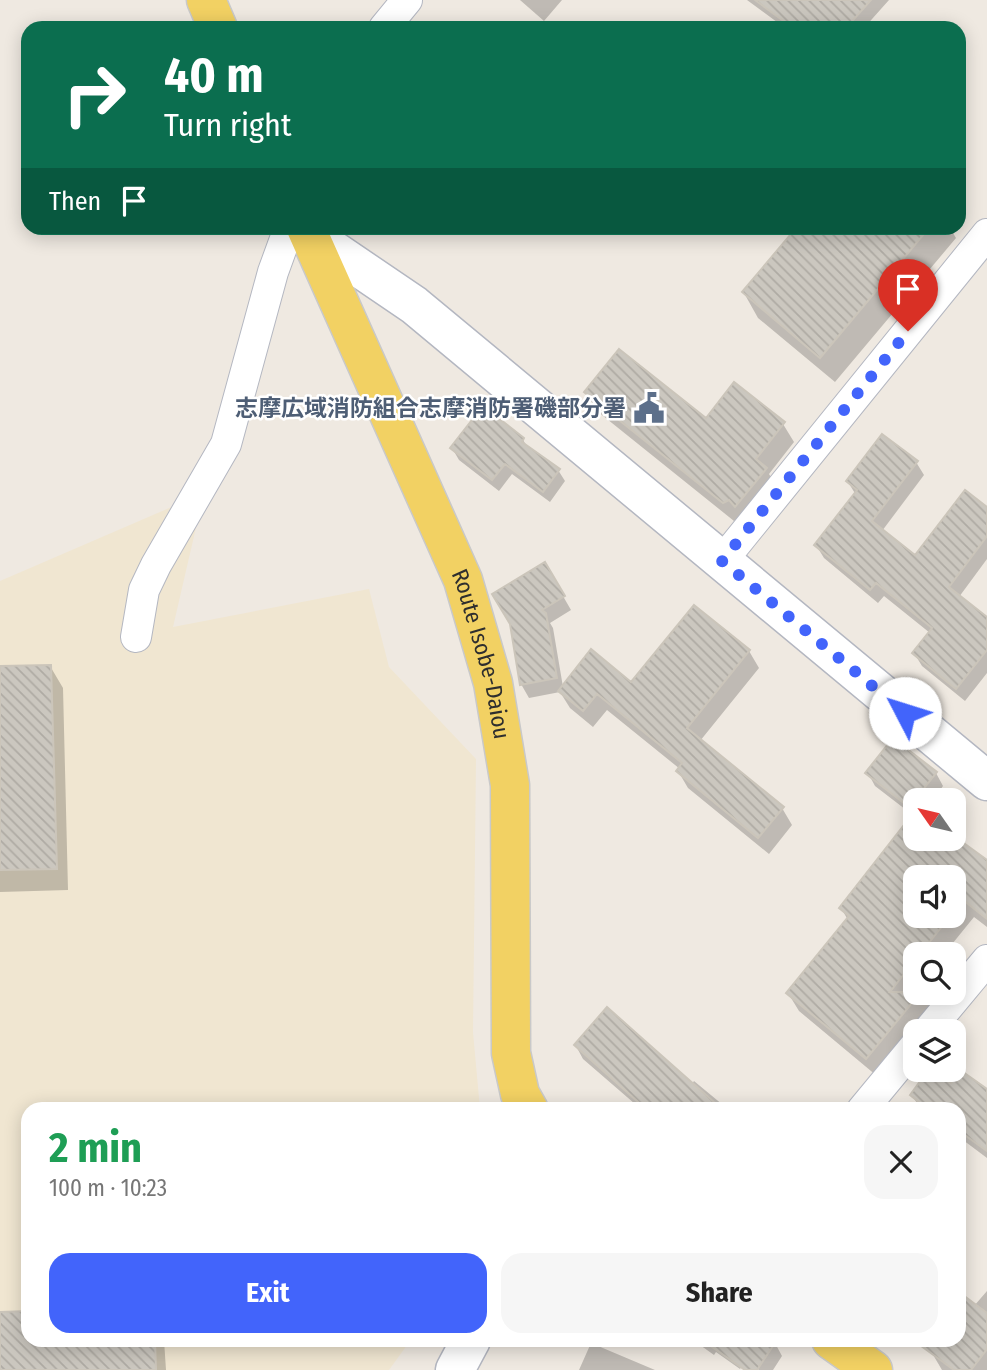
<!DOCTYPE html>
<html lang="en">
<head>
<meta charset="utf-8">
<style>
	body { margin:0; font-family:"Fira Sans Condensed","Noto Sans JP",sans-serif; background:#f6f6f6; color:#222; height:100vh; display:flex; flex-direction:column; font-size:26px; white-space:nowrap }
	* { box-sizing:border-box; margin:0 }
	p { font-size:23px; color:#767676 }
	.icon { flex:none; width:38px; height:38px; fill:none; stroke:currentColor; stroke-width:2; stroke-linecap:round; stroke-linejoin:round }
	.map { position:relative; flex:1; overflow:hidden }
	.drawer { position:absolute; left:21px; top:1102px; width:945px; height:245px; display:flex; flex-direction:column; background:#fff; border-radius:21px; box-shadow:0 4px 18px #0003 }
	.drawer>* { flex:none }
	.banner { position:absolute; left:21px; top:21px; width:945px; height:214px; border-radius:21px; box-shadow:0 4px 18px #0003; background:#0b6e4f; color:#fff; overflow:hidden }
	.needle { width:46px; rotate:304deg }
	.buttons { position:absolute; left:903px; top:788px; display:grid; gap:14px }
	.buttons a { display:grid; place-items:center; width:63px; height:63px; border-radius:14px; background:#fff; box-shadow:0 4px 18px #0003; font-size:35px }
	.pin { position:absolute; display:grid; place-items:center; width:60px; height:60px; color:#fff; margin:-72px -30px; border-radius:50% 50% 50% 0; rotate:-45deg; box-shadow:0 0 7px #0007 }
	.pin .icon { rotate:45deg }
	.me { position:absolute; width:77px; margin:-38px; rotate:310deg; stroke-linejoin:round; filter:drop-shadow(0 0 5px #0008) }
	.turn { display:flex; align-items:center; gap:24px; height:147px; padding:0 28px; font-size:32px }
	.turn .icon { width:91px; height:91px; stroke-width:2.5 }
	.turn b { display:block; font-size:49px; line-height:60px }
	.then { display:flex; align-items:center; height:66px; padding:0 28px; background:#0003; gap:14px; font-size:26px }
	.round { display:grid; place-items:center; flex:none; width:74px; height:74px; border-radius:21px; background:#f6f6f6 }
	.summary { display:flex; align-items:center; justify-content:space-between; height:119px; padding:0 28px }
	h1 { font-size:42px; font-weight:700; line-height:52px; color:#1e9e55 }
	.action { display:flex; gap:14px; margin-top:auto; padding:14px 28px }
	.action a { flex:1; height:80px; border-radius:21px; background:#4264fb; color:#fff; font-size:28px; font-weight:700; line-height:80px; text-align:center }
	.action a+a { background:#f6f6f6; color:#222 }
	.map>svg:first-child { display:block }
	.education { fill:#f0e6d1 }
	.shadow { fill:#0003; fill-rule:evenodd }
	.building { fill:url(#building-back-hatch); stroke:#cbc5ba; stroke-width:2 }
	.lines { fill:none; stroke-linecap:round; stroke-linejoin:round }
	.minor-casing { stroke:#b4b7c1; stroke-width:32 }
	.tertiary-casing { stroke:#b4b7c1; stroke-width:41 }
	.primary-casing { stroke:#c9c9c9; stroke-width:41 }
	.minor { stroke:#fff; stroke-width:30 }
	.tertiary { stroke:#fff; stroke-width:38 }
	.primary { stroke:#f2d163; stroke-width:38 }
	.route { stroke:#4264fb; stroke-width:12; stroke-dasharray:0 21.6 }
	.labels { text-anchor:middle; stroke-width:5; stroke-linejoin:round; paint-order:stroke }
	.service-label { font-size:23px; font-weight:bold; fill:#4e5e75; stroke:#fff; text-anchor:end }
	.street-label { font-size:23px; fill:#2e2e2e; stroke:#fff }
</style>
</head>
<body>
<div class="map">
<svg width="987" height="1370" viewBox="0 0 987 1370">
	<defs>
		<pattern id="building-back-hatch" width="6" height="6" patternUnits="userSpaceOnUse" patternTransform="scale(1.75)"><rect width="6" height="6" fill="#cbc7bf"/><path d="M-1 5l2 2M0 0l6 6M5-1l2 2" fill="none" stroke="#afaba4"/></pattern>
	</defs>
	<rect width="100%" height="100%" fill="#efe9e1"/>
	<path class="education" d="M204,493l-31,134 196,-38 20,78 87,92 -3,273 7,77 -452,1v230l382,1 -21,29h-389v-789z"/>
	<path class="shadow" d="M520,0h42l-18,21z
		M747,0h142l-25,28h-79z
		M374,228h17l-5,7z
		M798,228h152l6,10 -121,144 -77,-64 -14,-25z
		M586,392l120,29 77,3 11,18 -25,32 8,13 -43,34 -137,-110z
		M523,440l5,8 30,22 7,11 -15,21 -38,-28 -13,17 -40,-31 -7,-12z
		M916,462l8,13 -42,56 33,27 72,-49v50l-28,38 28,22v54l-22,28 -43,-35 -8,-13 16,-20 -46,-37 -6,7 -54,-45 -8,-13 40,-50 -8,-13z
		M545,565l26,45 -21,13 3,5 10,59 69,-2 117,-34 10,17 -59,73 82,67 10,17 -23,29 -81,-66 -10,-17 2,-2 -73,-59 -14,17 -23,-19 -10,-16 -31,6 -8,-14z
		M50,666l13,22 5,202 -68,2v-224z
		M868,773h68l7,13 -10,14h-18v38l72,31v58l-13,-10 -30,37h-29v38h13l7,13 -58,71 -78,-65 -11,-18 60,-73 -7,-12 73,-92 -39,-30zM915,877h39v38h-39z
		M576,1046l116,38 2,-3 35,29h-87l-59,-51z
		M951,1086l36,6v66l-28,-21v-27h-38l-9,-15z
		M987,1291v79h-45l-10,-17 27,-13v-23l15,-11z
		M28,1312v28h136l2,30h-166v-56z
		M693,1340h78l4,3 7,13 -9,14h-14l-3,-2 -1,2h-8l-5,-4 -2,3 -24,-17 -2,3z
		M591,1343l64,27h-76z"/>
	<path class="building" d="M755,0h116l-25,28h-53z
		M796,228h133l-109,130 -78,-66z
		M619,349l87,69 28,-36 51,40 -29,37 11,9 -32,39 -6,-7 -6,3 -139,-111z
		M483,406l41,32 -2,4 38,27 -17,23 -38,-28 -13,16 -42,-32z
		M882,434l36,27 -46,60 43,34 50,-65 22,17v29l-38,51 38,30v33l-31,39 -44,-36 20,-25 -56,-45 -6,7 -56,-45 43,-55 -11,-9z
		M545,562l20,34 -23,14 4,3 11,65 -37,7 -10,-61 -18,-30z
		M694,605l56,45 -63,78 97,79 -26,31 -82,-67 6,-8 -85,-69 -14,17 -25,-20 33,-42 40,33z
		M51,665l6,204 -57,1v-204z
		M893,738l44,34 -28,35 -44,-34z
		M915,811v27h39v-2l33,24v59l-24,-19 -9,11v-34h-39v38h36l-31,39h-5v6l-25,32h31l-55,67 -80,-66 63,-77 -10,-8z
		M607,1007l37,33 79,70h-76l-73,-65z
		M929,1069h3l19,14 9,-13 27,19v62l-28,-20v-21h-30l-19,-15z
		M959,1292l28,21v36l-16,21h-17l-41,-30h46z
		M28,1311v29h127l1,30h-156v-58z
		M702,1340h75l-20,30h-12z"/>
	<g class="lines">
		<defs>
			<path id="minor" d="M384,28l23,-28
				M722,561l265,-327
				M136,637l8,-47 12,-25 70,-121 47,-172 16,-44
				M928,1031l59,-71
				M862,1110l53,-64"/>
			<path id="tertiary" d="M308,233l106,72 573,476
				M455,1370l16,-30"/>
			<g id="primary">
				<path d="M206,0l12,28"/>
				<path id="s1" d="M306,228l157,352 30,103 17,102 1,268 9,41 9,16"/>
				<path d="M831,1340l42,30"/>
			</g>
		</defs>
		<use href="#minor" class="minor-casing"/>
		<use href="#tertiary" class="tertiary-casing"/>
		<use href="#primary" class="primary-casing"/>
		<use href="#minor" class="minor"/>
		<use href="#tertiary" class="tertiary"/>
		<use href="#primary" class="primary"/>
	</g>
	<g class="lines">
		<path class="route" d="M905,713l-183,-152 186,-230"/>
	</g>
	<defs>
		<symbol id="civic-bare" viewBox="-9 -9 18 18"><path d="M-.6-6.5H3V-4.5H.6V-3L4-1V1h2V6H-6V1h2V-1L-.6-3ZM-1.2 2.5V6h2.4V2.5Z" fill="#5c6f8a" stroke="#fff" stroke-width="2.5" paint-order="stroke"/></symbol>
	</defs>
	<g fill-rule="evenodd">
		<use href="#civic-bare" x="627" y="386" width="44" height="44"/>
	</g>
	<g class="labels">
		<g class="service-label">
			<text x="626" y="416">志摩広域消防組合志摩消防署磯部分署</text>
		</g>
		<g class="street-label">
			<text dy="8" stroke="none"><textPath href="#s1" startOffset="462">Route Isobe-Daiou</textPath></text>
		</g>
	</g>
</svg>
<div class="buttons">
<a><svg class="needle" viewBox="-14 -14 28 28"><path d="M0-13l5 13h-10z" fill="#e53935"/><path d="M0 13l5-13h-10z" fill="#767676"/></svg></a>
<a><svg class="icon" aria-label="sound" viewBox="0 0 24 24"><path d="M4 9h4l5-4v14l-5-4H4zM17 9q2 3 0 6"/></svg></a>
<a><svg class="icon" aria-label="search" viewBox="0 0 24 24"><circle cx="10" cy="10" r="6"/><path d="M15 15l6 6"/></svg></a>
<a><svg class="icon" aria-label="layers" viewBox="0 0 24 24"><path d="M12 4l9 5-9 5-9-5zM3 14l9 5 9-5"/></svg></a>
</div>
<div class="pin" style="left:908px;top:331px;background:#d93025"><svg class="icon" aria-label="arrive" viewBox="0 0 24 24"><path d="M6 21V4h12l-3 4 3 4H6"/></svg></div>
<svg class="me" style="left:905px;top:713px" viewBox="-20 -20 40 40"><circle r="19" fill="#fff"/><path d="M0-13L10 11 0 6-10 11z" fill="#4264fb"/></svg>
<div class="banner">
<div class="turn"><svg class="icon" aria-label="right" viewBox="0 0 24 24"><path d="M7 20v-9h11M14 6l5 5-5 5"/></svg><div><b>40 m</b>Turn right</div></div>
<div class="then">Then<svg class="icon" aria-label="arrive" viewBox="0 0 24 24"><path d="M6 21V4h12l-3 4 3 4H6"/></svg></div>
</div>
<section class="drawer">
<div class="summary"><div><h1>2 min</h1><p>100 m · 10:23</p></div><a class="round"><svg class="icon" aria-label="close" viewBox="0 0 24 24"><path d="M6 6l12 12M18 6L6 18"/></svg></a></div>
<div class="action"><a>Exit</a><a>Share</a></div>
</section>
</div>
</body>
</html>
